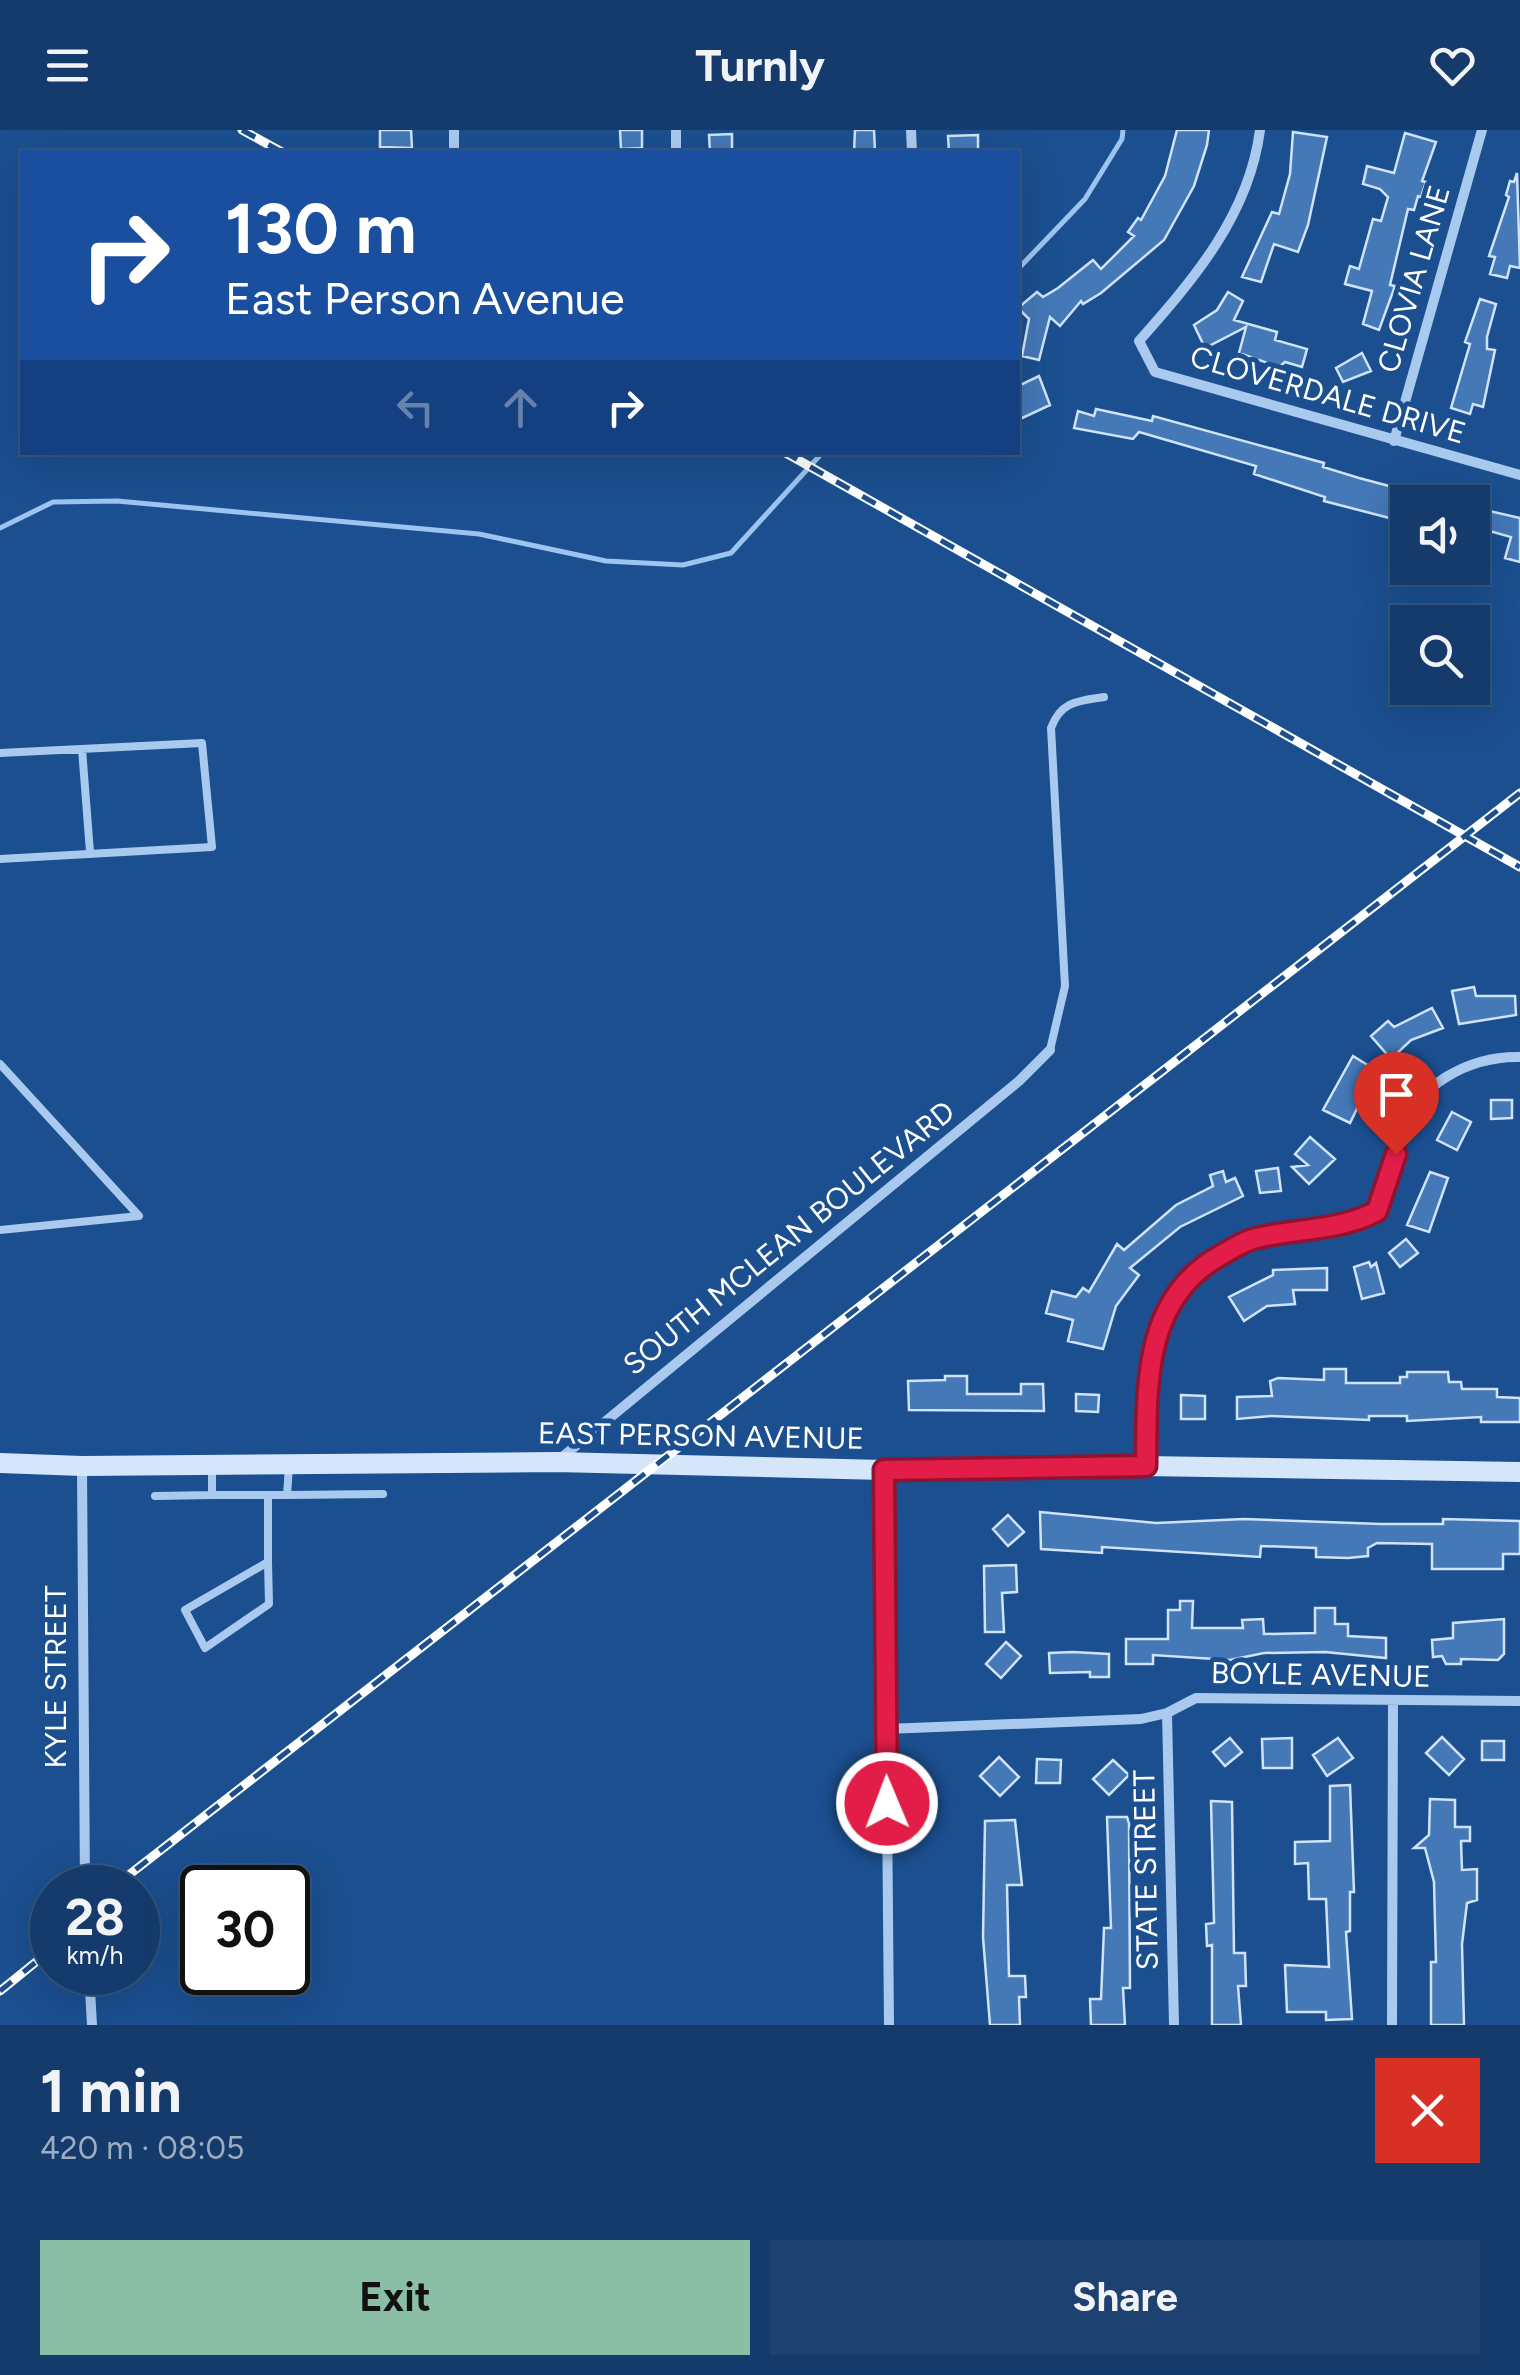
<!DOCTYPE html>
<html lang="en">
<head>
<meta charset="utf-8">
<style>
	body { margin:0; font-family:Figtree,sans-serif; background:#1d4271; color:#f1f3f6; height:100vh; display:flex; flex-direction:column; font-size:38px; white-space:nowrap }
	* { box-sizing:border-box; margin:0 }
	p { font-size:32px; color:#9dadc1 }
	.icon { flex:none; width:55px; height:55px; fill:none; stroke:currentColor; stroke-width:2; stroke-linecap:round; stroke-linejoin:round }
	.map { position:relative; height:1895px; overflow:hidden }
	.drawer { display:flex; flex-direction:column; background:#143b6b; flex:1 }
	.drawer>* { flex:none }
	.top-card { position:absolute; left:20px; top:20px; width:1000px; height:305px; border-radius:0px; box-shadow:0 10px 40px #0002,0 0 0 2px #33557e; background:#1a4fa0; color:#fff; overflow:hidden }
	.buttons { position:absolute; left:1390px; top:355px; display:grid; gap:20px }
	.buttons a { display:grid; place-items:center; width:100px; height:100px; border-radius:0px; background:#143b6b; box-shadow:0 10px 40px #0002,0 0 0 2px #33557e; font-size:50px }
	.speed { position:absolute; left:30px; top:1735px; display:flex; gap:20px; font-size:50px; font-weight:700; text-align:center }
	.speed>* { display:grid; place-content:center; width:130px; height:130px; border-radius:50%; background:#143b6b; box-shadow:0 10px 40px #0002,0 0 0 2px #33557e; line-height:1 }
	.speed small { font-size:25px; font-weight:400 }
	.speed .limit { border:5px solid #111; border-radius:15px; background:#fff; color:#111 }
	.pin { position:absolute; display:grid; place-items:center; width:85px; height:85px; color:#fff; margin:-102px -42px; border-radius:50% 50% 50% 0; rotate:-45deg; box-shadow:0 0 10px #0007 }
	.pin .icon { rotate:45deg }
	.me { position:absolute; width:110px; margin:-55px; rotate:359deg; stroke-linejoin:round; filter:drop-shadow(0 0 8px #0008) }
	.turn { display:flex; align-items:center; gap:35px; height:210px; padding:0 40px; font-size:45px }
	.turn .icon { width:130px; height:130px; stroke-width:2.5 }
	.turn b { display:block; font-size:70px; line-height:85px }
	.lanes { display:flex; align-items:center; height:95px; padding:0 40px; background:#0003; justify-content:center; gap:50px; direction:ltr }
	.lanes .off { opacity:.35 }
	.round { display:grid; place-items:center; flex:none; width:105px; height:105px; border-radius:0px; background:#1d4271 }
	.headline { display:flex; align-items:center; justify-content:space-between; height:170px; padding:0 40px }
	h1 { font-size:60px; font-weight:700; line-height:75px }
	.action { display:flex; gap:20px; margin-top:auto; padding:20px 40px }
	.action a { flex:1; height:115px; border-radius:0px; background:#8abfa5; color:#111; font-size:40px; font-weight:700; line-height:115px; text-align:center }
	.action a+a { background:#1d4271; color:#f1f3f6 }
	header { display:flex; justify-content:space-between; align-items:center; height:130px; padding:0 40px; background:#143b6b; font-size:45px; font-weight:700 }
	.map>svg:first-child { display:block }
	.lines { fill:none; stroke-linecap:round; stroke-linejoin:round }
	.stream { stroke:#9cc4f0; stroke-width:5 }
	.building { fill:#4478b7; stroke:#cfe3fa; stroke-width:2.5 }
	.lane { stroke:#a9c9ee; stroke-width:8 }
	.street { stroke:#a9c9ee; stroke-width:10 }
	.secondary { stroke:#d6e6fa; stroke-width:20 }
	.rail-casing { stroke:#fff; stroke-width:9 }
	.rail { stroke:#1b4f8f; stroke-width:5; stroke-dasharray:15; stroke-linecap:butt }
	.route-casing { stroke:#92132f; stroke-width:25 }
	.route { stroke:#e11d48; stroke-width:18 }
	.labels { text-anchor:middle; stroke-width:10; stroke-linejoin:round; paint-order:stroke }
	.street-label { font-size:30px; fill:#fff; stroke:#1b4f8f }
</style>
</head>
<body>
<header><svg class="icon" aria-label="menu" viewBox="0 0 24 24"><path d="M4 6h16M4 12h16M4 18h16"/></svg>Turnly<svg class="icon" aria-label="heart" viewBox="0 0 24 24"><path d="M12 20l-8-8c-3-5 5-10 8-4 3-6 11-1 8 4z"/></svg></header>
<div class="map">
<svg width="1520" height="1895" viewBox="0 0 1520 1895">
	<rect width="100%" height="100%" fill="#1b4f8f"/>
	<g class="lines">
		<path class="stream" d="M1018,139l67,-70 37,-60 1,-9
			M0,398l53,-26 64,-1 362,33 127,27 77,4 48,-12 92,-101"/>
	</g>
	<path class="building" d="M380,0h31l1,18 -32,-1z
		M620,0h22v18l-21,1z
		M855,0h19l1,22h-21z
		M1177,0h32l-2,15 -13,41 -30,54 -63,53 -18,11 -2,-3 -21,25 -10,-9 -11,43 -17,-4 7,-37 -11,-11 19,-16 6,5 15,-9 35,-28 8,9 33,-33 -6,-4 10,-14 3,2 24,-44z
		M1293,2l34,5 -19,88 -10,27 -24,-8 -13,38 -19,-5 30,-65 7,2 11,-40z
		M1405,3l31,9 -14,39 4,1 -5,15 -3,-1 -4,14 -6,-1 -18,76 5,1 -16,44 -16,-6 9,-33 -27,-7 5,-18 9,3 14,-50 8,2 7,-24 -8,-8 -17,-5 4,-18 27,7z
		M732,4v18h-22l-1,-17z
		M978,5v17h-29l-1,-16z
		M1517,43l3,95 -10,-2 -3,12 -17,-4 5,-17 -6,-1 20,-59 -3,-2 4,-14 4,1z
		M1228,162l15,9 -9,19 43,12 -2,8 32,9 -5,18 -17,-5 -6,5 -40,-14 7,-26 -41,21 -11,-23 23,-15z
		M1480,169l16,5 -9,33v12l8,1 -12,57 -10,-3 -3,10 -19,-6 19,-64 -5,-2z
		M1362,223l9,18 -28,11 -7,-14z
		M1039,246l11,29 -32,15v-34z
		M1096,279l56,12 1,-5 171,47 -1,4 36,11 75,20 -1,4h-25v44l-17,-5 6,-21 -73,-19 1,-4 -71,-23 2,-8 -117,-34 -6,7 -59,-11 4,-17 16,5z
		M1472,377l48,11v44l-15,-4 6,-21 -39,-11z
		M1474,857l2,9h39l1,19 -57,9 -7,-33z
		M1432,878l11,20 -32,12 -20,19 -20,-23 17,-15 6,6z
		M1353,926l29,18 -8,13 -5,-3 -19,39 -27,-13z
		M1491,970h21v18l-21,1z
		M1452,982l19,10 -14,28 -20,-10z
		M1310,1007l25,22 -26,25 -17,-17 16,-2 -13,-11z
		M1278,1038l3,23 -21,2 -4,-22z
		M1223,1041l3,11 9,-4 8,18 -63,31 -50,41 9,7 -23,31 -13,43 -35,-8 5,-21 -27,-7 6,-22 24,6 7,-9 6,4 28,-48 7,6 52,-45 37,-19 -3,-11z
		M1430,1042l18,6 -19,54 -22,-7z
		M1406,1109l12,14 -18,14 -11,-14z
		M1369,1132l2,5 5,-4 8,30 -22,6 -8,-32z
		M1327,1138v22h-34l2,14 -28,2 -23,15 -15,-24 44,-22v-5z
		M1324,1239h22v14h54v-6h7v-5h41l1,10h12l1,7h35v8l23,1v24h-39v-5l-74,4v-5h-38v4l-98,-4 -34,3v-22l35,-1 -2,-15 8,-3 46,2z
		M945,1246h22v18h54v-10h22l1,27 -135,-1 -1,-29 37,-1z
		M1076,1264l23,1 -1,17 -22,-1z
		M1181,1265l24,1v23h-24z
		M1040,1382l116,11 88,-4 137,5h62v-5l77,2v33h-17v15h-71v-25l-55,-1 -9,5v8l-20,2 -32,-1v-9l-55,-2 -1,11 -158,-10v6l-61,-4z
		M1008,1385l16,17 -16,14 -15,-17z
		M1016,1435l1,27 -15,1 2,39h-19l-1,-66z
		M1180,1471h13l-1,27h51l-1,-8 21,-1 1,15 51,-1v-25h20v16h13v12l38,2v20l-61,-6 -61,1 -34,7 -77,-5v9h-27v-25h42v-29h12z
		M1504,1489v35l-6,6 -37,-1v5h-15l-4,-8 -9,1 -1,-17 21,-2v-15z
		M1006,1512l15,14 -20,22 -15,-14z
		M1073,1522l36,2v23h-19v-5l-40,1 -1,-20z
		M1442,1607l22,22 -15,16 -23,-22z
		M1230,1608l12,14 -17,14 -12,-14z
		M1292,1608v30h-29l-1,-29z
		M1338,1608l15,20 -26,18 -14,-21z
		M1482,1611h22v19h-22z
		M999,1627l20,20 -19,19 -20,-20z
		M1037,1629l24,1 -1,23h-24z
		M1113,1630l16,15 -20,20 -16,-16z
		M1350,1655l4,107h-4v39l-4,1 6,87 -26,1v-8h-39l-2,-47 44,2 -3,-68h-17l-1,-36 -13,1v-22l35,-1v-55z
		M1430,1669l25,1v27h15v14h-9l1,29 15,-1v31l-10,3 -5,41 2,81h-33v-63h5l-2,-80 -9,-34h-11l15,-13z
		M1211,1671l21,1 2,151h11l1,33h-8l3,39h-29v-80l-5,1 -1,-22 8,-1z
		M1107,1687h20l2,6 1,165h-7l2,37h-34l-1,-26h11l3,-71h7z
		M1015,1690l7,65h-15l2,91h16l1,21h-7l1,28h-30l-7,-88 2,-116z"/>
	<g class="lines">
		<path class="lane" d="M82,619l8,103
			M0,623l202,-10 10,104 -212,12
			M1050,920l15,-64 -14,-258c10,-27 27,-27 53,-31
			M0,934l139,152 -139,14
			M212,1337v28h75l2,-29
			M287,1365l96,-1
			M155,1366l57,-1
			M268,1432l1,42 -64,44 -20,-38 83,-48v-67"/>
		<path class="street" d="M454,0v19
			M676,0v22
			M911,0l1,22
			M1260,0c-11,85 -66,149 -121,211l16,31 365,103
			M1394,311l88,-311
			M561,1328l458,-377 31,-31
			M82,1336l3,422
			M1145,1336c3,-115 3,-209 140,-234 28,-5 64,-1 88,-19 21,-16 20,-56 27,-79 16,-50 70,-78 120,-77
			M884,1340l5,555
			M1167,1583l7,312
			M886,1599l255,-10 26,-6 29,-15 324,3
			M89,1842l3,53
			M1392,1895l1,-324"/>
		<path class="secondary" d="M0,1333l82,3 474,-4 328,8 261,-4 375,6"/>
		<defs>
			<path id="rail" d="M242,0l40,22
				M784,322l736,415
				M112,1758l1408,-1095
				M0,1861l52,-42"/>
		</defs>
		<use href="#rail" class="rail-casing"/>
		<use href="#rail" class="rail"/>
	</g>
	<g class="lines">
		<defs>
			<path id="route" d="M887,1673l-3,-333 262,-4c1,-80 -4,-169 77,-212 11,-6 22,-14 34,-16 41,-10 83,-7 120,-27l19,-57"/>
		</defs>
		<use href="#route" class="route-casing"/>
		<use href="#route" class="route"/>
	</g>
	<g class="labels">
		<g class="street-label">
			<text transform="translate(1414 149) rotate(-74)" y="10">CLOVIA LANE</text>
			<text transform="translate(1328 265) rotate(16)" y="10">CLOVERDALE DRIVE</text>
			<text transform="translate(789 1108) rotate(-39)" y="10">SOUTH MCLEAN BOULEVARD</text>
			<text transform="translate(701 1306) rotate(1)" y="10">EAST PERSON AVENUE</text>
			<text transform="translate(1321 1545) rotate(1)" y="10">BOYLE AVENUE</text>
			<text transform="translate(56 1547) rotate(-90)" y="10">KYLE STREET</text>
			<text transform="translate(1146 1740) rotate(-91)" y="10">STATE STREET</text>
		</g>
	</g>
</svg>
<div class="buttons">
<a><svg class="icon" aria-label="sound" viewBox="0 0 24 24"><path d="M4 9h4l5-4v14l-5-4H4zM17 9q2 3 0 6"/></svg></a>
<a><svg class="icon" aria-label="search" viewBox="0 0 24 24"><circle cx="10" cy="10" r="6"/><path d="M15 15l6 6"/></svg></a>
</div>
<div class="speed"><div>28<small>km/h</small></div><div class="limit">30</div></div>
<div class="pin" style="left:1396px;top:1024px;background:#d93025"><svg class="icon" aria-label="arrive" viewBox="0 0 24 24"><path d="M6 21V4h12l-3 4 3 4H6"/></svg></div>
<svg class="me" style="left:887px;top:1673px" viewBox="-20 -20 40 40"><circle r="17" fill="#e11d48" stroke="#fff" stroke-width="3"/><path d="M0-11L8 9 0 5-8 9z" fill="#fff"/></svg>
<div class="top-card">
<div class="turn"><svg class="icon" aria-label="right" viewBox="0 0 24 24"><path d="M7 20v-9h11M14 6l5 5-5 5"/></svg><div><b>130 m</b>East Person Avenue</div></div>
<div class="lanes"><svg class="icon off" aria-label="left" viewBox="0 0 24 24"><path d="M17 20v-9H6M10 6l-5 5 5 5"/></svg><svg class="icon off" aria-label="ahead" viewBox="0 0 24 24"><path d="M12 20V5M6 11l6-6 6 6"/></svg><svg class="icon" aria-label="right" viewBox="0 0 24 24"><path d="M7 20v-9h11M14 6l5 5-5 5"/></svg></div>
</div>
</div>
<section class="drawer">
<div class="headline"><div><h1>1 min</h1><p>420 m · 08:05</p></div><a class="round" style="background:#d93025;color:#fff"><svg class="icon" aria-label="close" viewBox="0 0 24 24"><path d="M6 6l12 12M18 6L6 18"/></svg></a></div>
<div class="action"><a>Exit</a><a>Share</a></div>
</section>
</body>
</html>
